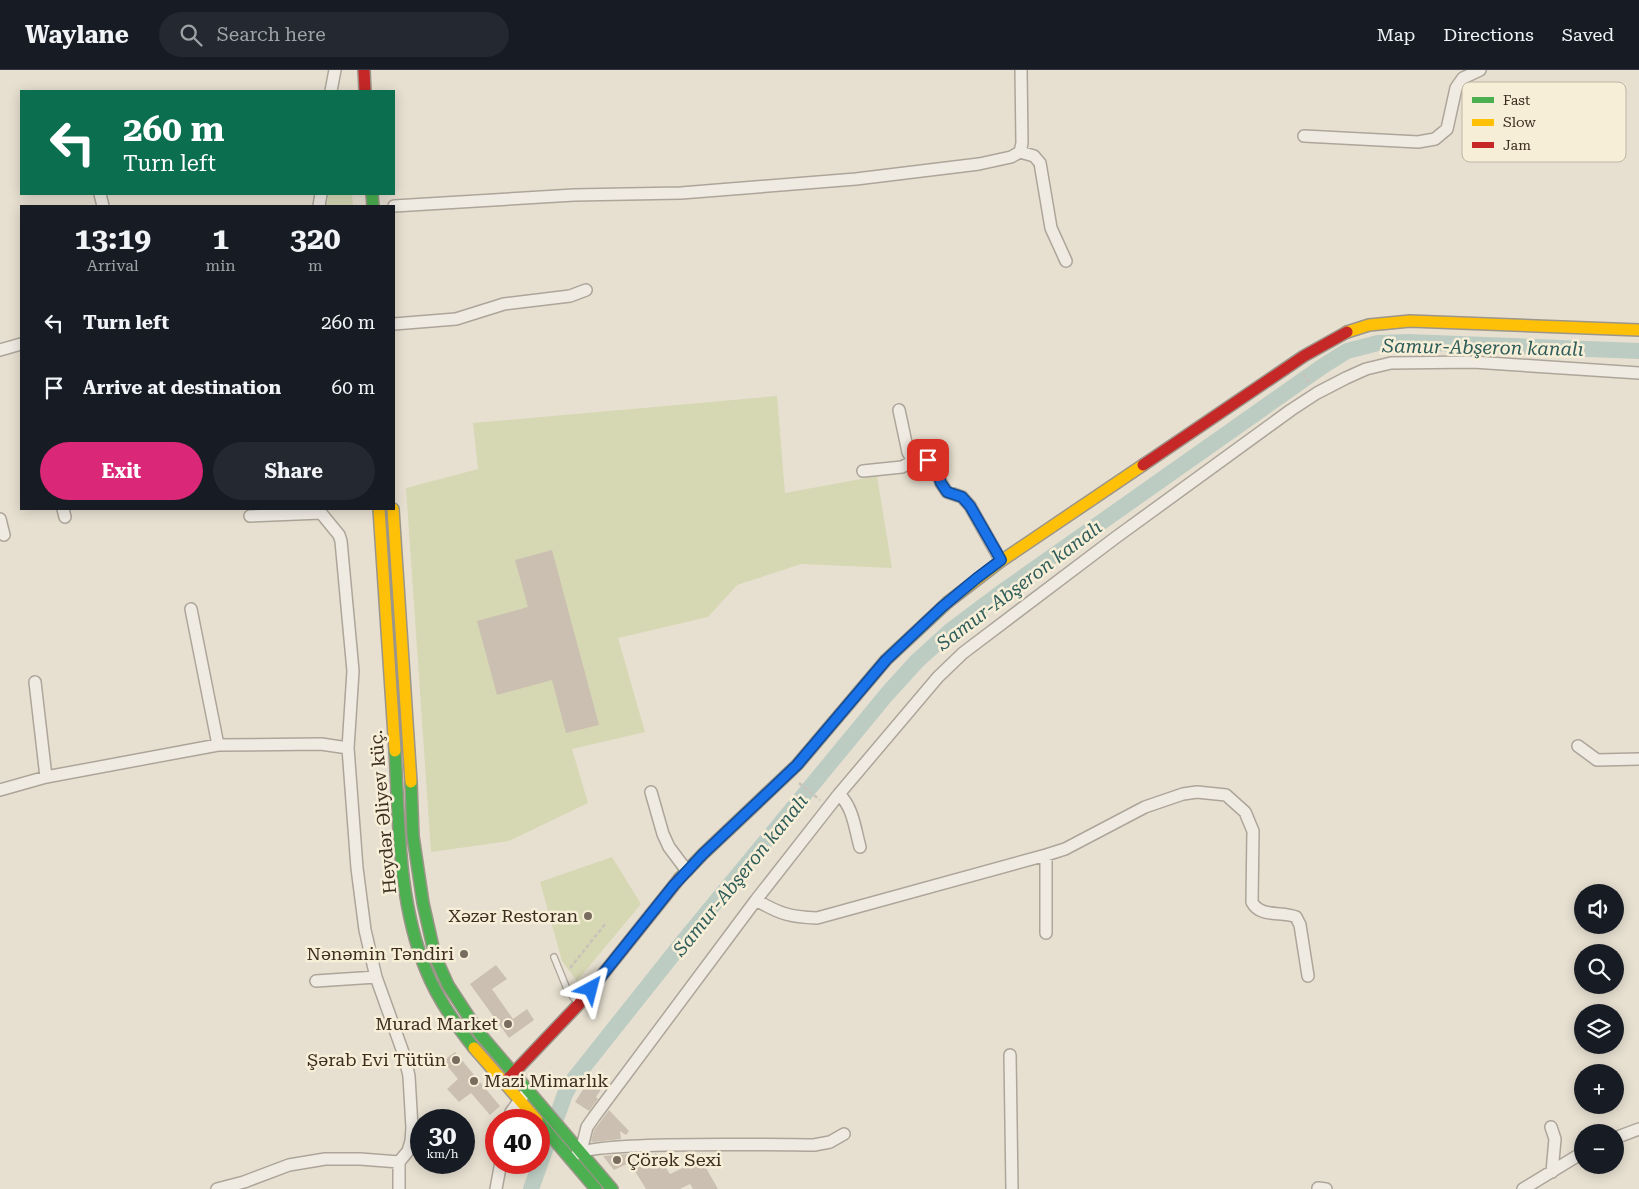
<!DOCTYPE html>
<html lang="en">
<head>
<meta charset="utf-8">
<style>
	body { margin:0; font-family:"Roboto Serif",serif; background:#242831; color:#f1f3f6; height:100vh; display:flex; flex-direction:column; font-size:19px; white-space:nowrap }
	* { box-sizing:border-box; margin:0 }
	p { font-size:16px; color:#9ea1a6 }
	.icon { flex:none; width:28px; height:28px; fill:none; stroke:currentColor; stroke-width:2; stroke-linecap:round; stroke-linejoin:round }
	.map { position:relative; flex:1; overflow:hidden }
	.panel { position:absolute; left:20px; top:135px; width:375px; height:305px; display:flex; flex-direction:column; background:#171b24; border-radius:0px; box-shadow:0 2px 12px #0003 }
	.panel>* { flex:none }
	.hud { position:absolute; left:20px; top:20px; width:375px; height:105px; border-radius:0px; box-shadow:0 2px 12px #0003; background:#0b6e4f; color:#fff; overflow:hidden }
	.fabs { position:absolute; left:1574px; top:814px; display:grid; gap:10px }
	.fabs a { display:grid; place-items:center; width:50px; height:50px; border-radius:50%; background:#171b24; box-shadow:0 2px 12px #0003; font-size:25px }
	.speed { position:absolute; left:410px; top:1039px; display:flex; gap:10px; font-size:25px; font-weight:700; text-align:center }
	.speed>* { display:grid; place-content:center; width:65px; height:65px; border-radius:50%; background:#171b24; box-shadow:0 2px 12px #0003; line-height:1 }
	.speed small { font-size:12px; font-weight:400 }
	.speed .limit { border:8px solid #d22; background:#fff; color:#111 }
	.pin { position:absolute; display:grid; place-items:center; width:42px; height:42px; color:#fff; margin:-21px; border-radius:10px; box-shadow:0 2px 8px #0006 }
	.me { position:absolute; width:55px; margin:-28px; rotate:38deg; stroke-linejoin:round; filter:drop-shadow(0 0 4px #0008) }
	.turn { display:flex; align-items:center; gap:18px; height:105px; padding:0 20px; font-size:22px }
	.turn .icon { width:65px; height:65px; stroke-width:2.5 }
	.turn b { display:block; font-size:35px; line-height:42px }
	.eta { display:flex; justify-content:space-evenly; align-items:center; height:85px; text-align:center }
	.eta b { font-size:30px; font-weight:700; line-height:35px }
	.action { display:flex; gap:10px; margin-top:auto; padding:10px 20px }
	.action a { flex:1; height:58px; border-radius:30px; background:#db2777; color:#fff; font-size:20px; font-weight:700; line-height:58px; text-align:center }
	.action a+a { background:#242831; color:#f1f3f6 }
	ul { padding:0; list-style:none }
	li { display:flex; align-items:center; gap:15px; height:65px; padding:0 20px }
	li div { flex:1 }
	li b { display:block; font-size:19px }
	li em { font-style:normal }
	header { display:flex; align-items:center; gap:30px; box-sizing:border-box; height:70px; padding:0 25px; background:#171b24; border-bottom:1px solid #363941 }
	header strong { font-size:24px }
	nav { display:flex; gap:28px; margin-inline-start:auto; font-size:18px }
	.search { width:350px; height:45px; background:#242831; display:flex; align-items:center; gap:12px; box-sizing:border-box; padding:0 18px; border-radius:28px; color:#9ea1a6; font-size:19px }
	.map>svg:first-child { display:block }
	.green { fill:#d6d7b3 }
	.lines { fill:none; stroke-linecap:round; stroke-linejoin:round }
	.canal { stroke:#bcccc2; stroke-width:16 }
	.building { fill:#cbbfb2 }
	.lane-casing { stroke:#ada599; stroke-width:8 }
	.street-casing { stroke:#ada599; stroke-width:14 }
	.fast-casing { stroke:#9c958a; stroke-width:14 }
	.slow-casing { stroke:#9c958a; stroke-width:14 }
	.jam-casing { stroke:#9c958a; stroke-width:14 }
	.path { stroke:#c8c2b9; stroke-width:2.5; stroke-dasharray:4 2.5; stroke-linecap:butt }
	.lane { stroke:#efebe3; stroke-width:5.5 }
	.street { stroke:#efebe3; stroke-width:11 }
	.fast { stroke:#4caf50; stroke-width:11 }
	.slow { stroke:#ffc107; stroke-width:11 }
	.jam { stroke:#c62828; stroke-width:11 }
	.route-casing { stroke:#114b97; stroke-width:12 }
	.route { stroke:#1a73e8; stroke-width:9 }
	.poi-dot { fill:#786c5e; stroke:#f7eed8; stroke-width:2 }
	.labels { text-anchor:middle; stroke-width:5; stroke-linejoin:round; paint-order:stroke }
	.street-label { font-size:18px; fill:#3d2e20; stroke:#f7eed8 }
	.poi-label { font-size:18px; fill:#3d2e20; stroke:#f7eed8; text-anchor:end }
	.water-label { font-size:19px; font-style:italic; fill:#2f5d5a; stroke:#f7eed8 }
	.key { fill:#f7eed8; stroke:#bfb4a1; stroke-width:1 }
	.key-label { font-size:14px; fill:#3d2e20 }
</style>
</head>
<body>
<header>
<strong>Waylane</strong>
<div class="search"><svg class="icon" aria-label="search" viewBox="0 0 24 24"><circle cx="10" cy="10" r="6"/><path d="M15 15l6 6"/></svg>Search here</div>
<nav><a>Map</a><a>Directions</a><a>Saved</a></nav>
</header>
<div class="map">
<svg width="1639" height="1119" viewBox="0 0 1639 1119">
	<rect width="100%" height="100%" fill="#e7e0d1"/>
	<path class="green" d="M328,124h24l1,12h-26z
		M777,326l8,97 92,-17 15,92 -91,-4 -64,21 -29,32 -90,21 27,94 -73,17 16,54 -79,38 -78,11 -25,-364 72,-19 -5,-46z
		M612,787l29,47 -64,77 -15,-20 -22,-79z"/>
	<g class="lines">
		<path class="canal" d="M531,1119l34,-95 9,-15 112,-141 201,-244 30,-33 33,-30 52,-39 321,-226 24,-15 31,-8 30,-1 231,9"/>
	</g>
	<path class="building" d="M552,480l47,175 -33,8 -14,-53 -55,15 -20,-74 51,-14 -13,-47z
		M496,895l11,14 -15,10 21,30 14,-10 7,11 -25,18 -39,-54z
		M455,982l45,54 -10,9 -19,-22 -12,9 -12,-13 11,-10 -15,-18z
		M591,1007l13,8 -8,12 2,2 -9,12 -14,-9z
		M609,1040l20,21 -3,4 -6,-4 1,8 -28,3 -2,-1 3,-11z
		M656,1083l14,21 31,-15 17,30h-25l-3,-5 -10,5h-34l-13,-21z
		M629,1084l2,8 -17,8 -11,-14z"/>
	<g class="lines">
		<defs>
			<path id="lane" d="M554,887l13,32 10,13"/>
			<path id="street" d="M331,21l4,-21
				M1304,66l114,6 17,-3 12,-10 9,-41 7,-10 17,-8
				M1020,82l14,4 6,7 11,65 15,33
				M100,124l3,12
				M319,136l2,-12
				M394,136l180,-11 107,-2 175,-14 123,-15 32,-7 9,-5 2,-9 -1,-73
				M394,254l62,-5 48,-15 66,-8 16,-6
				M0,280l21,-6
				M899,340l9,42 5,9 21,1 7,21 6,9 15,5 8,9 31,55
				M863,401l39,-4 11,-6
				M63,439l2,8
				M250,446l71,-3 18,22 2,6 12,130 -5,77 9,120 8,62 11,47 28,78 5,21 3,52 -1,13 -3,10 -9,11v27
				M0,449l4,16
				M191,539l27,136
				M35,612l11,95
				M1578,676l19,14 42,-1
				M0,720l46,-13 172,-32 103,-1 27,4
				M651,722l12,42 6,13 18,24
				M839,724c14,13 16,35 21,53
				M756,830c24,14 34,17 61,18l229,-63 19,-6 80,-42 38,-13 14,-2 29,3 19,17 8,19 -1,71c8,16 30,9 44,15l4,8 8,51
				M1046,863v-78
				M316,911l60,-4
				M1010,985l2,134
				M509,1050l2,-8 12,-16
				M1551,1057l4,12 -3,33
				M1615,1068l24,-9
				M581,1081l6,-24 7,-10 162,-217 83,-106 99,-117 25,-24 152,-115 176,-128 26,-17 29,-15 20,-9 25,-6 82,-1 166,11
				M577,1084c15,-13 205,-9 237,-9l16,-3 14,-8
				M1318,1118l8,1
				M217,1119l27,-7 45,-17 36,-6h35l39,3
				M496,1119l5,-27
				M1523,1119l59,-36"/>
			<path id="fast" d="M372,124l1,12
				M395,681c4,72 3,151 31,219 11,28 29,54 48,78
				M411,712l2,54 10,67 12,53 13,29 32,49 132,155
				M679,809l24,-25 94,-89 89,-105 62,-58
				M539,1052l57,67"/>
			<path id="slow" d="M1347,262l22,-7 41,-4 229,9
				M379,439l16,242
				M393,439l18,273
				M948,532l53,-41 142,-96
				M474,978l63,72"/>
			<path id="jam" d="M364,0l1,21
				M1143,395l161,-109 43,-24
				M505,1012l74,-78 100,-125"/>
		</defs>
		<use href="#lane" class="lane-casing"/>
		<use href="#street" class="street-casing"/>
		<use href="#fast" class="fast-casing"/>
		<use href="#slow" class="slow-casing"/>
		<use href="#jam" class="jam-casing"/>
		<path class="path" d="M1303,304l7,9
			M799,713l21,17
			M570,898l36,-45"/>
		<use href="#lane" class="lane"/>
		<use href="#street" class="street"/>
		<use href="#fast" class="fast"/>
		<use href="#slow" class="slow"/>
		<use href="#jam" class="jam"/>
	</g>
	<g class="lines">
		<defs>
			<path id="route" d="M591,919l83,-104 29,-31 94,-89 89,-105 56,-53 35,-29 24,-18 -31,-54 -8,-9 -15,-5 -6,-9 -7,-21 -6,-2"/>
		</defs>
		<use href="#route" class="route-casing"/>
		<use href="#route" class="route"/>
	</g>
	<g class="poi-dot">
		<circle cx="588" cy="846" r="5"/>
		<circle cx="464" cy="884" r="5"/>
		<circle cx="508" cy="954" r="5"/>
		<circle cx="456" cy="990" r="5"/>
		<circle cx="474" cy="1011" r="5"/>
		<circle cx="617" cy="1090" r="5"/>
	</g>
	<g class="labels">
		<g class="street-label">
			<text transform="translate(383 742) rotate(-95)" y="6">Heydər Əliyev küç.</text>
		</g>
		<g class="poi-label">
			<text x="578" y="852">Xəzər Restoran</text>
			<text x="454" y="890">Nənəmin Təndiri</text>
			<text x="498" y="960">Murad Market</text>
			<text x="446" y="996">Şərab Evi Tütün</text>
			<text x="484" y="1017" text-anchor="start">Mazi Mimarlık</text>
			<text x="627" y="1096" text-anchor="start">Çörək Sexi</text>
		</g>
		<g class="water-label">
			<text transform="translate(1483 277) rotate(1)" y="7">Samur-Abşeron kanalı</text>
			<text transform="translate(1019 515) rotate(-37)" y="7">Samur-Abşeron kanalı</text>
			<text transform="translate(740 805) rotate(-51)" y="7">Samur-Abşeron kanalı</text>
		</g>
	</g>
	<rect x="1462" y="12" width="164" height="80" rx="8" class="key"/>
	<rect x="1472" y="27" width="22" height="6" fill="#4caf50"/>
	<rect x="1472" y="49" width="22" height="7" fill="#ffc107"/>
	<rect x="1472" y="72" width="22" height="6" fill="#c62828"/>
	<g class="key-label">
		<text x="1503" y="35">Fast</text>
		<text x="1503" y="57">Slow</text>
		<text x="1503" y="80">Jam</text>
	</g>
</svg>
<div class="fabs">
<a><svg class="icon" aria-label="sound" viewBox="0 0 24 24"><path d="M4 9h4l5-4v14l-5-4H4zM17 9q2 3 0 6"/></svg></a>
<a><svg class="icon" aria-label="search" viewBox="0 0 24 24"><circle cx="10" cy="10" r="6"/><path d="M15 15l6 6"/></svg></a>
<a><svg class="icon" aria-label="layers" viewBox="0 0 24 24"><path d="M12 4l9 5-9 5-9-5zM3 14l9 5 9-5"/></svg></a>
<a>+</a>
<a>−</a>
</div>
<div class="speed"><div>30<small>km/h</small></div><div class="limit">40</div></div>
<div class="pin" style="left:928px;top:390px;background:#d93025"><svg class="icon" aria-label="arrive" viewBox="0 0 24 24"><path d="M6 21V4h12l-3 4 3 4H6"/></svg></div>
<svg class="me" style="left:591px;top:919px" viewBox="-20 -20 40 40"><path d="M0-17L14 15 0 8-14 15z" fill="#1a73e8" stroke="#fff" stroke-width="4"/></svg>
<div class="hud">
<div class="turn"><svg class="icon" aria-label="left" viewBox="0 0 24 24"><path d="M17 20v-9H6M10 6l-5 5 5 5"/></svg><div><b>260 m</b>Turn left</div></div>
</div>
<section class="panel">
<div class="eta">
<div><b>13:19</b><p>Arrival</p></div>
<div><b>1</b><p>min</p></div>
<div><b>320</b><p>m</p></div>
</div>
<ul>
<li><svg class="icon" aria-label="left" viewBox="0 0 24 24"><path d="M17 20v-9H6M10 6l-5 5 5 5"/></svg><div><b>Turn left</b></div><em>260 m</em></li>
<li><svg class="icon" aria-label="arrive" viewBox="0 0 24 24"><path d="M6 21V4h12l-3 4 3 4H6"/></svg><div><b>Arrive at destination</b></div><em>60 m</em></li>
</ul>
<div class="action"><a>Exit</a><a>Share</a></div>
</section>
</div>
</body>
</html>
